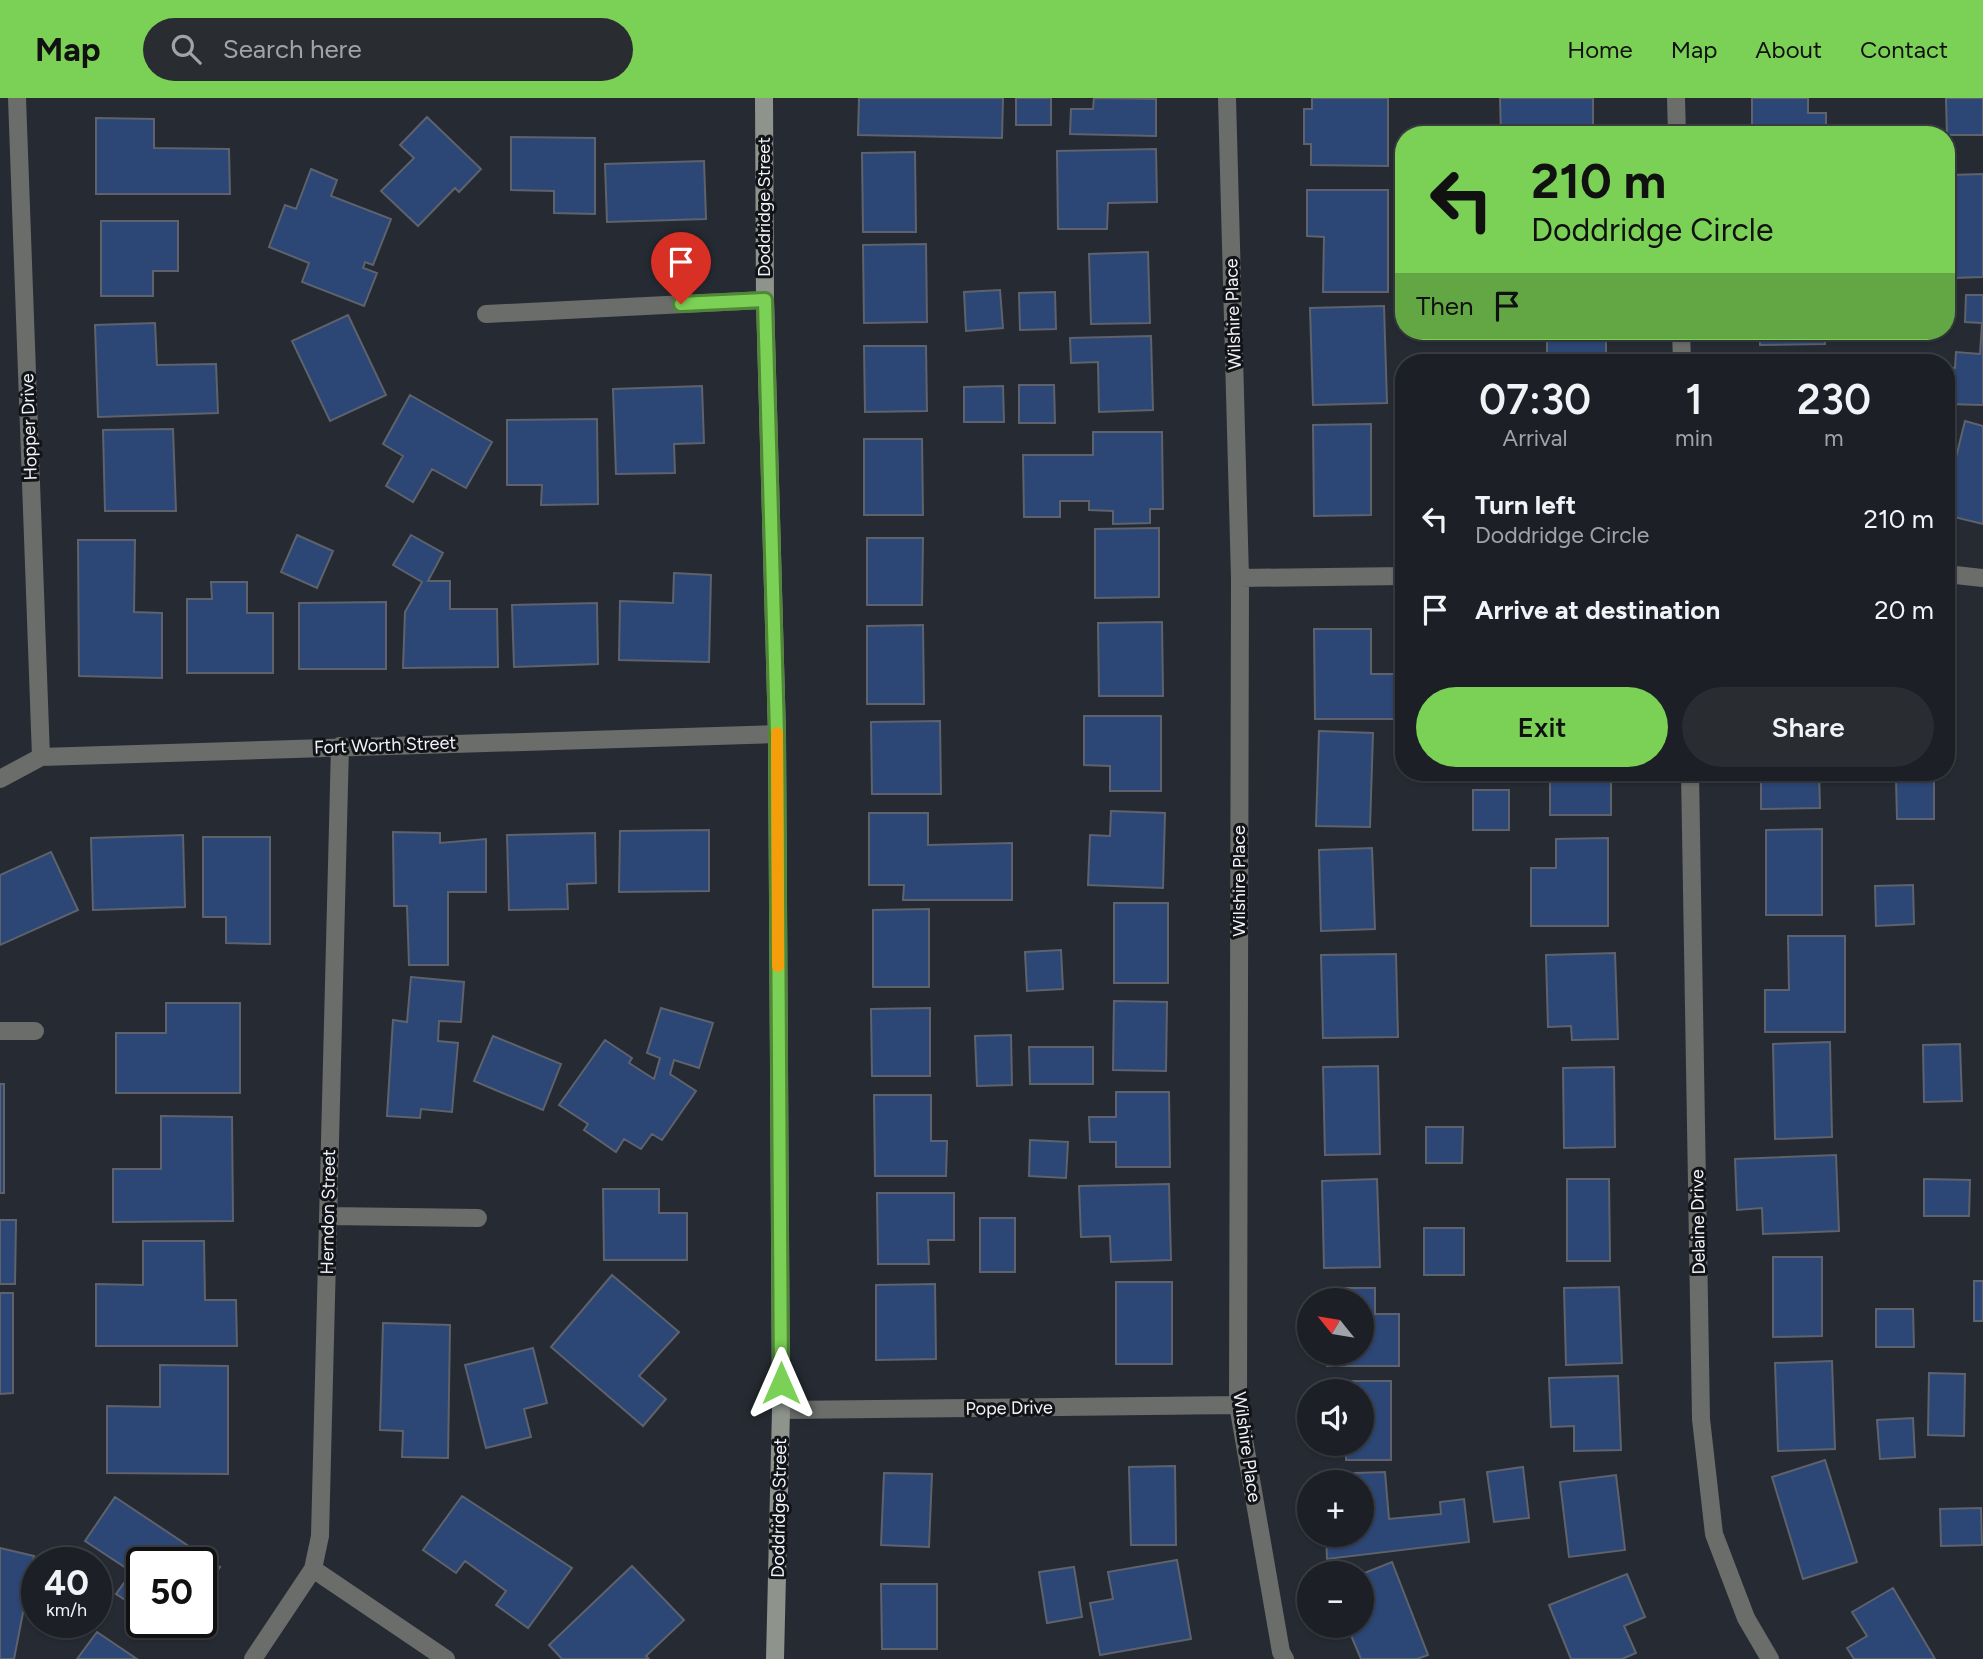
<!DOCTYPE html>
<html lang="en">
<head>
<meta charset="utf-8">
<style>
	body { margin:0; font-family:Figtree,sans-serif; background:#292d32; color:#f1f3f6; height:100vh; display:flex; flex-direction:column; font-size:26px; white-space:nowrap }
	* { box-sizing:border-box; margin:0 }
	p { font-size:23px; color:#a0a3a7 }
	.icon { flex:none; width:38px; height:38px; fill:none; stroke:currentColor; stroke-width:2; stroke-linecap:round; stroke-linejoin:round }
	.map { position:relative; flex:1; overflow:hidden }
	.panel { position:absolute; left:1395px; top:256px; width:560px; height:427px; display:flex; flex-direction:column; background:#1c2026; border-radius:28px; box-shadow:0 2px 5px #0004,0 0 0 2px #3a3e43 }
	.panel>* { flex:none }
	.guide { position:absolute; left:1395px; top:28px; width:560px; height:214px; border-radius:28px; box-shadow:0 2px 5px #0004,0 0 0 2px #3a3e43; background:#7bd155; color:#111; overflow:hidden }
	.needle { width:46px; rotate:300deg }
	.buttons { position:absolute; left:1297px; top:1190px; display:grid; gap:14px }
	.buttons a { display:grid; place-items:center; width:77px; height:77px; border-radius:50%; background:#1c2026; box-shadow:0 2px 5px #0004,0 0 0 2px #3a3e43; font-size:35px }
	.speed { position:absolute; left:21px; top:1449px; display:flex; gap:14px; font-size:35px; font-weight:700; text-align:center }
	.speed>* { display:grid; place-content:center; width:91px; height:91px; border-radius:50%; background:#1c2026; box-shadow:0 2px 5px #0004,0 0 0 2px #3a3e43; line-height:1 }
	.speed small { font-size:18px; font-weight:400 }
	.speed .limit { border:4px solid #111; border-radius:10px; background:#fff; color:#111 }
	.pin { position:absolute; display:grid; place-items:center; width:60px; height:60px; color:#fff; margin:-72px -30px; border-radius:50% 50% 50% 0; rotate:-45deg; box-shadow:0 0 7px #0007 }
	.pin .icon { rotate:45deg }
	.me { position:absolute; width:77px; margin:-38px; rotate:0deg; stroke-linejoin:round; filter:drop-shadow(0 0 5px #0008) }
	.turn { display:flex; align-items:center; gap:24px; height:147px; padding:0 21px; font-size:32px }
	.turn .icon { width:91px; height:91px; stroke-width:2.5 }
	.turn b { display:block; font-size:49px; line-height:60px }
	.then { display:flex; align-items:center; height:66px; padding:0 21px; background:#0003; gap:14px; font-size:26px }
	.eta { display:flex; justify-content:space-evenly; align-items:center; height:119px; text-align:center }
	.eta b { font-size:42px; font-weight:600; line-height:49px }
	.cta { display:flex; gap:14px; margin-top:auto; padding:14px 21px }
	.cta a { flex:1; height:80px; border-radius:42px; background:#7bd155; color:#111; font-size:28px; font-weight:600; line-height:80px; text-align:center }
	.cta a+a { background:#292d32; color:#f1f3f6 }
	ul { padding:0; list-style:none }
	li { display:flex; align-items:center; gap:21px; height:91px; padding:0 21px }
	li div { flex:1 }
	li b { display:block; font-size:26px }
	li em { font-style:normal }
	header { display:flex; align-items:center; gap:42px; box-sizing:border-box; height:98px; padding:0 35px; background:#7bd155; color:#111 }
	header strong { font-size:33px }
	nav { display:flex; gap:38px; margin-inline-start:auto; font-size:24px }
	.search { width:490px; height:63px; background:#292d32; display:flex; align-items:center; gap:18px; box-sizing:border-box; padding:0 24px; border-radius:38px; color:#a0a3a7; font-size:26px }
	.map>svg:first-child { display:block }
	.building { fill:#2c4675; stroke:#5d626c; stroke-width:2 }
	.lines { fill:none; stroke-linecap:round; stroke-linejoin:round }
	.service { stroke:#6a6d69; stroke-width:18 }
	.minor { stroke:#6a6d69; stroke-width:18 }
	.secondary { stroke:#8e938c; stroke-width:18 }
	.route-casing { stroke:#508837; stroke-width:18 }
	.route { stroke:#7bd155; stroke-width:12 }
	.slow { stroke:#f59e0b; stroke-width:12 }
	.labels { text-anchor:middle; stroke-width:6; stroke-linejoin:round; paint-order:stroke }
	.street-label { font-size:18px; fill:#f0f3f9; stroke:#111317 }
</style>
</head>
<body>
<header>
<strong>Map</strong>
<div class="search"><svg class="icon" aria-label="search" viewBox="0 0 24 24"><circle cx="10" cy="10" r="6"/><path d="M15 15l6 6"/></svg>Search here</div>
<nav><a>Home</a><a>Map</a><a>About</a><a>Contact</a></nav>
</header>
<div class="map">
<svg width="1983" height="1561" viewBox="0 0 1983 1561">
	<rect width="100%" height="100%" fill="#262b33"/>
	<path class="building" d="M859,0h144l-1,40 -144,-3z
		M1016,0h35v27h-35z
		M1094,0l62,1v37l-86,-2 1,-25h22z
		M1312,0h76v68l-77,-1v-21h-7v-35h8z
		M1500,0h93v33l14,-1v5h-106z
		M1752,0h56v15h18v22h-74z
		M1946,0h37v37h-36z
		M427,19l54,52 -22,23 -4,-4 -37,38 -37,-35 33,-33 -14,-13z
		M96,20l58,1v29l75,1 1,45h-134z
		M511,39l84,1v76l-41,-1v-22l-43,-1z
		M1156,51l1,53 -49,1 -1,26h-49l-1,-78z
		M915,54l1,80h-53l-1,-79z
		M704,63l2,58 -99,3 -2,-58z
		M311,71l26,11 -6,16 60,23 -18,46 -8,-3 -2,6 14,5 -13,33 -62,-24 7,-19 -40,-16 16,-42 11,4z
		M1983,76v103l-30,1 -2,-103z
		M1307,92h81v102h-65l1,-55 -17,-1z
		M101,123h77v50h-25v25h-52z
		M926,146l1,78 -63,1 -1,-78z
		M1148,154l2,71 -59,1 -2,-70z
		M1000,192l3,38 -37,3 -2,-39z
		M1055,194l1,37 -36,1 -1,-37z
		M1966,197h17v110l-37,-1v-37l9,1 1,-16 24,2 2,-31 -17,-1z
		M1384,208l3,97 -74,2 -3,-97z
		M348,217l38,80 -56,26 -38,-80z
		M155,225l2,42 59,-1 2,49 -120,4 -3,-92z
		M1547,233h59v31h-59z
		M1760,233h65v13l-65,1z
		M1151,238l2,74 -54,2 -1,-50 -27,1 -1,-25z
		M864,248h62l1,65 -62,1z
		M1019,287h35l1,38h-36z
		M702,288l2,57 -30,1 1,29 -59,1 -3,-85z
		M1003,288l1,36h-40v-35z
		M410,297l82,47 -26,46 -34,-19 -19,33 -27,-16 17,-30 -20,-12z
		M597,321l1,85 -57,1 1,-20h-35v-65z
		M1965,323l18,5v98l-37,-9v-61l10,3z
		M1371,326v91l-57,1 -1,-91z
		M173,331l3,82h-71l-2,-81z
		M1093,334h69l1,77h-13v14l-37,1v-13l-24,-1v-9h-29v16h-36l-1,-62h70z
		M864,341h58l1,76h-59z
		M1159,430v69l-64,1v-69z
		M297,437l36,16 -16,37 -36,-16z
		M411,437l32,18 -15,28h22v28h47l1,58 -95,1 2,-56 17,-30 -29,-17z
		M867,440h56l-1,67h-55z
		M78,442h57l-1,72 28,1v65l-83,-2z
		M674,475l37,2 -2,87 -90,-2 1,-59 53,2z
		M211,484h36v31h26v60h-86v-74h25z
		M386,504v67h-87v-66z
		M597,505l1,61 -84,3 -2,-62z
		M1162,524l1,74h-64l-1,-73z
		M923,527l1,79h-57v-78z
		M1314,531h57v45h33v45h-89z
		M1084,618h77v75h-51v-25l-26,-1z
		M940,623l1,73h-69l-1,-72z
		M1319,633l54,2 -3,94 -54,-1z
		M1550,674h61v43h-61z
		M1761,674h58l1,36 -59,1z
		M1896,681h38v40h-37z
		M1473,692h36v40h-36z
		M1111,713l54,2 -2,75 -75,-3 2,-50 20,1z
		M869,715h59v32l84,-2v57h-109l1,-15h-35z
		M1822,731v86h-56v-85z
		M709,732v61l-90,1 1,-61z
		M393,734l47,1v10l46,-4v53h-38v73h-39l-2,-59h-13z
		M595,735l1,50 -29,1 1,25 -59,1 -2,-75z
		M183,737l2,72 -92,3 -2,-72z
		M203,739h67v107l-44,-1v-26h-23z
		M1608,740v88h-77v-58h25v-29z
		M1372,750l3,81 -54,2 -2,-81z
		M51,754l27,58 -78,35v-70z
		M1913,787l1,39 -38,2 -1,-40z
		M1114,805h54v80h-54z
		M929,811v78h-56v-77z
		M1788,838h57v96h-80v-42h24z
		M1061,852l2,39 -36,2 -2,-39z
		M1615,855l3,86 -46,1 -1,-14 -23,1 -2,-72z
		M1396,856l2,83 -75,1 -2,-83z
		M411,879l53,5 -3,40 -22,-1 -1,20 20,2 -6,69 -31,-3 -1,9 -33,-2 6,-96 14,2z
		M1114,903l53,1 -1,69 -53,-1z
		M166,905h74v90h-124v-60h50z
		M661,910l52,15 -14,45 -25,-8 -4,14 26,17 -34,49 -10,-6 -11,15 -17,-10 -8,13 -32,-22 4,-6 -29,-19 46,-65 27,18 -3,5 25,16 6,-21 -13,-5z
		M930,910v68h-58l-1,-67z
		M1011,937l1,50 -35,1 -2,-50z
		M493,938l68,28 -18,46 -69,-29z
		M1830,944l2,95 -57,2 -2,-95z
		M1960,946l2,57 -38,1 -1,-57z
		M1029,949h64v37h-63z
		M1378,968l2,88 -55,1 -2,-88z
		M1614,969l1,80 -51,1 -1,-80z
		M0,986h4v109h-4z
		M1116,994h53l1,75h-54v-25h-26l-1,-25h27z
		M874,997h57v46h16l-1,35h-71z
		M161,1018l71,1 1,104 -120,1v-53h48z
		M1426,1029h37l-1,36h-36z
		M1030,1042l38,2 -2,36 -37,-2z
		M1836,1057l3,76 -76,3 -1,-26 -25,2 -2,-51z
		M1377,1081l3,88 -56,1 -2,-87z
		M1567,1081h42l1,82h-43z
		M1924,1081l46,1 -1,36h-45z
		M1169,1086l2,76 -60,2 -1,-26 -29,1 -2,-51z
		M603,1091h56v24h28v47h-83z
		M877,1095h77v47h-26l1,24h-51z
		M980,1120h35v54h-35z
		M0,1122h16l-1,64h-15z
		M1424,1130h40v47h-40z
		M143,1143h61l1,59h31l1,46h-141v-62l47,1z
		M1773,1159h49v79l-49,1z
		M612,1177l67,57 -40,44 27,23 -23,27 -92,-79z
		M1974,1183h9v40h-9z
		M1116,1184h56v82h-56z
		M935,1186l1,75 -60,1v-75z
		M1619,1189l3,76 -56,2 -2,-77z
		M1327,1190h48v26h24v52h-72v-13h35v-53h-35z
		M0,1195h13v100l-13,1z
		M1876,1211h37l1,38h-38z
		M383,1225l67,2 -2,133 -46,-1 1,-26 -23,-1z
		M533,1250l14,55 -23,6 7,28 -45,11 -21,-83z
		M1832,1263l3,88 -57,2 -3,-88z
		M160,1267l68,1v108l-121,-1v-67l53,1z
		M1929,1275l36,1 -1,62 -36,-1z
		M1618,1278l3,74 -47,1v-25l-23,1 -2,-49z
		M1322,1283h69v79h-45v-16h16v-53h-39z
		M1913,1320l2,39 -35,2 -3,-39z
		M1825,1362l32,102 -54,17 -31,-102z
		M1175,1368l1,79h-45l-2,-78z
		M1523,1369l6,51 -35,4 -7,-50z
		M1385,1374l4,47 52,-5 -1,-12 24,-3 5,43 -142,17 -1,-24h36v-53h-37v-8z
		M884,1375l48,1 -3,73 -48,-2z
		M1616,1377l9,75 -56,7 -9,-75z
		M462,1398l110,72 -44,60 -32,-23 10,-14 -41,-30 -9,12 -33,-23z
		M115,1399l105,70 -19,28v-32h-59v48l-26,-17 16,-22 -47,-31z
		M1981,1410l1,37 -41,1 -1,-37z
		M0,1450l34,8 -20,103h-14z
		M1177,1462l14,79 -91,16 -10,-52 23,-4 -5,-27z
		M1392,1464l36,93 -11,4h-56l-14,-33h15v-52z
		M632,1468l52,54 -38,36 3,3h-87l-13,-14z
		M1074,1469l8,50 -35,6 -8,-51z
		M1627,1476l18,43 -21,9 12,27 -14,6h-51l-22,-54z
		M881,1486h56v65h-55z
		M1893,1490l42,71h-81l-7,-11 20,-12 -15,-24z
		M158,1524h24l-7,11z
		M97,1534l40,27h-60z"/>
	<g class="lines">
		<path class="service" d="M0,933h35"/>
		<path class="minor" d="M17,0l24,659
			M1227,0l13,480 -2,827 43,247 4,7
			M1676,0l1,37
			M486,216l279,-14
			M1681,233l1,31
			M1946,476l37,4
			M1240,480l164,-2
			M1690,674l11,647 13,115 32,84 24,41
			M0,681l41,-22 736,-23
			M328,1118l150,2
			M781,1312l457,-5
			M313,1471l133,90
			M253,1561l60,-90 7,-33 20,-790"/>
		<path class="secondary" d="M764,0l1,202 12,434 4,676 -6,249"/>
	</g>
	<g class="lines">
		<defs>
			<path id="route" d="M681,206l84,-4 12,434 4,649"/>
		</defs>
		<use href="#route" class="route-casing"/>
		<use href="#route" class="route"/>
		<path class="slow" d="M777,635l1,233"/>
	</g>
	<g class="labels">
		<g class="street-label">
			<text transform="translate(764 109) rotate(-90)" y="6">Doddridge Street</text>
			<text transform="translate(1233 216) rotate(-92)" y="6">Wilshire Place</text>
			<text transform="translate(29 329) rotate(-92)" y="6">Hopper Drive</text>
			<text transform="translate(385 647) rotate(-2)" y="6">Fort Worth Street</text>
			<text transform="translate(1239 783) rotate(-90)" y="6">Wilshire Place</text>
			<text transform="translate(328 1114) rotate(-89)" y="6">Herndon Street</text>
			<text transform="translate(1698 1124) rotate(-91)" y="6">Delaine Drive</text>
			<text transform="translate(1009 1310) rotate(-1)" y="6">Pope Drive</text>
			<text transform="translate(1247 1349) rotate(82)" y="6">Wilshire Place</text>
			<text transform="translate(779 1410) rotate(-89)" y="6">Doddridge Street</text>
		</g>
	</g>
</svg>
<div class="buttons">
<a><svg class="needle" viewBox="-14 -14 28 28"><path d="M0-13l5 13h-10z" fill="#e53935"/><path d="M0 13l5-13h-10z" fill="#a0a3a7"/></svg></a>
<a><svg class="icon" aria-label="sound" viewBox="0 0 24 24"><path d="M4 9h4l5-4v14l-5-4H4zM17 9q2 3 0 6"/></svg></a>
<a>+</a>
<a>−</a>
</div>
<div class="speed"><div>40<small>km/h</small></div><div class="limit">50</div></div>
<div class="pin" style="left:681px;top:206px;background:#d93025"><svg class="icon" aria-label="arrive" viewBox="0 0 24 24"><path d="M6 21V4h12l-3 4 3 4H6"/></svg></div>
<svg class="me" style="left:781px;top:1285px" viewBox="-20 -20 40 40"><path d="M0-17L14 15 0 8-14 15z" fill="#7bd155" stroke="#fff" stroke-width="4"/></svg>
<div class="guide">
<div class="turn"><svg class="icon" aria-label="left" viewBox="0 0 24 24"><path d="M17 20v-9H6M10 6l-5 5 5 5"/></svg><div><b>210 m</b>Doddridge Circle</div></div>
<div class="then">Then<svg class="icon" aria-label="arrive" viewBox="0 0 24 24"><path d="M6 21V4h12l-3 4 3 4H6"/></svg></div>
</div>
<section class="panel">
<div class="eta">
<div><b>07:30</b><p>Arrival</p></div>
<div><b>1</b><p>min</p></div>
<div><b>230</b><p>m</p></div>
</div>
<ul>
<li><svg class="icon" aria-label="left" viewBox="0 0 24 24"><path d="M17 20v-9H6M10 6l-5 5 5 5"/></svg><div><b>Turn left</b><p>Doddridge Circle</p></div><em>210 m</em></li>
<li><svg class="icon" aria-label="arrive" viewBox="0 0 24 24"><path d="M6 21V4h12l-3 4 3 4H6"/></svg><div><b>Arrive at destination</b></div><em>20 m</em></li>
</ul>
<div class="cta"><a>Exit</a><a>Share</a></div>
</section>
</div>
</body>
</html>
